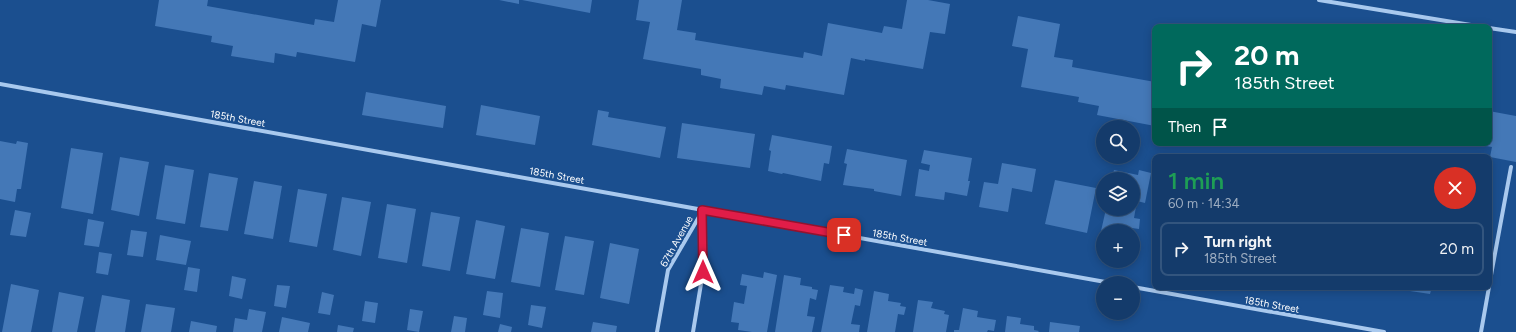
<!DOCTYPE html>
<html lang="en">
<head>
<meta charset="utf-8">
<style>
	body { margin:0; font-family:Figtree,sans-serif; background:#214673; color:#f1f3f6; height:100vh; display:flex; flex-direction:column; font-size:15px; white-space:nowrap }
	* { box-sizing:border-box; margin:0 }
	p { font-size:13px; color:#9dadc1 }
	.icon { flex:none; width:22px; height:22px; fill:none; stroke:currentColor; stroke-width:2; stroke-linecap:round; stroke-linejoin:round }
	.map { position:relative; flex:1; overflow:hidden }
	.drawer { position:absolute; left:1152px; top:154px; width:340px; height:136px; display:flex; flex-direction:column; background:#143b6b; border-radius:8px; box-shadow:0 2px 10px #0003,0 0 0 1px #33557e }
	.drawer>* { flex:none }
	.hud { position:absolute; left:1152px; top:24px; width:340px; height:122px; border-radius:8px; box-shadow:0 2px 10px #0003,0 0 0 1px #33557e; background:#00695c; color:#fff; overflow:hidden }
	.fabs { position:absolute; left:1096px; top:120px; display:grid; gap:8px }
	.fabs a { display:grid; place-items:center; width:44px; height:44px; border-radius:50%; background:#143b6b; box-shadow:0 2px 10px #0003,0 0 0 1px #33557e; font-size:20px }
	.pin { position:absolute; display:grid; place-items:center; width:34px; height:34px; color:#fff; margin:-17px; border-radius:8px; box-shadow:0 2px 6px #0006 }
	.me { position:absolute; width:44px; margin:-22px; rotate:0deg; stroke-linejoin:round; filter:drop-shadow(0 0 3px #0008) }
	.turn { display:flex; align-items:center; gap:14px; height:84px; padding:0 16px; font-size:18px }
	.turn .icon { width:52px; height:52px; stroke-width:2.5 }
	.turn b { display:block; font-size:28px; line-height:34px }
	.then { display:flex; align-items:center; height:38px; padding:0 16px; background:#0003; gap:8px; font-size:15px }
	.round { display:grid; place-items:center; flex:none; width:42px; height:42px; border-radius:21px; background:#214673 }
	.summary { display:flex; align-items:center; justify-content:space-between; height:68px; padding:0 16px }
	h1 { font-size:24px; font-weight:600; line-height:30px; color:#1e9e55 }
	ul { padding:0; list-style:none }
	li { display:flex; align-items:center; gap:12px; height:54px; margin:0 8px 6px; padding:0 8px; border:2px solid #33557e; border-radius:8px }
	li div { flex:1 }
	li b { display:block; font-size:15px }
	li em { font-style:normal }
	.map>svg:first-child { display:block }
	.building { fill:#4478b7 }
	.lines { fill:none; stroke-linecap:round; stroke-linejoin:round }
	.street { stroke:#a9c9ee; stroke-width:4 }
	.route-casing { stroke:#92132f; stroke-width:10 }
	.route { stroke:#e11d48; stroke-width:7 }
	.labels { text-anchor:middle; stroke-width:4; stroke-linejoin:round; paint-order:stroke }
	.street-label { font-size:10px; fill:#fff; stroke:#1b4f8f }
</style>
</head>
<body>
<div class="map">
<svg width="1516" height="332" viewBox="0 0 1516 332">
	<rect width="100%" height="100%" fill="#1b4f8f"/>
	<path class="building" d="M159,0h49l-1,6 107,19 1,-6 19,3 4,-22h43l-5,27 -14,-3 -7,38 -58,-10 -1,5 -21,-4 -1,10 -43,-7 2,-10 -22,-4 1,-6 -57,-10z
		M499,0h20v4z
		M522,0h70l-2,13z
		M639,0h43l-5,30 19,3 -1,7 108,18 1,-6 18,4 6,-33 54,10 2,-7 18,3 5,-29h21l22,4 -5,30 -15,-2 -7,37 -58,-10v2l-14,-3 -7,37 -58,-10 -1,5 -21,-4 -2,9 -42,-7 1,-9 -20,-4v-6l-58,-10 7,-37 -14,-2z
		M1018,16l42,8 -6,33 19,3 -1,7 83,15v44l-58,-11 2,-9 -21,-4 1,-5 -58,-10 7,-38 -16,-3z
		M366,92l80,14 -3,22 -81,-13z
		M481,105l59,11 -5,29 -59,-10z
		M598,110l11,2 -1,5 58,10 -6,31 -68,-13z
		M1489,111l27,5v46l-26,-5 2,-10 -19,-3 16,-1z
		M682,123l73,11 -5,34 -73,-10z
		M772,135l60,11 -3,18 -5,-1 -3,18 -38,-8 -1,1 -14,-3 3,-20 -2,-1z
		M0,141l16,3 1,-3 11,2 -7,46h-4l-2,13 -15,-3z
		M71,148l32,5 -10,61 -32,-6z
		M847,149l60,11 -6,36 -27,-5v-2l-31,-4 4,-21 -3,-1z
		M924,150l48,8 -4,23h2l-3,15 -22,-4 -1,8 -29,-4 4,-27 10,2 1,-6 -9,-2z
		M120,157l29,5 -10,54 -28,-6z
		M1002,163l34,6 -4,23 -20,-4 -4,24 -29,-5 5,-25 14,2z
		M165,165l29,5 -9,54 -29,-5z
		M1114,170l24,5 1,-5 12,3 -6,30 -8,-2 -3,17 6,1 -1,10 -7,-1v1l-14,-2v4h-17l5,-22h27v-30h-21z
		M209,173l29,5 -10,53 -28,-4z
		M1055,180l41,8 -9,45 -42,-9z
		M254,181l28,5 -9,53 -29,-5z
		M298,189l29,5 -10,53 -28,-5z
		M342,197l29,5 -10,54 -28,-6z
		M387,204l29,5 -9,54 -29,-5z
		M15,210l16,3 -5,24 -16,-2z
		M431,212l29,5 -10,54 -28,-5z
		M88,219l16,3 -5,25 -15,-2z
		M476,220l29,6 -10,53 -29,-5z
		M521,228l28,5 -9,54 -29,-5z
		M131,230l16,2 -4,25 -16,-2z
		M160,235l31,6 -5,24 -30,-5z
		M565,236l29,5 -10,54 -29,-5z
		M610,243l29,6 -10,55 -29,-6z
		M99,252l13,2 -4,21 -12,-2z
		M188,267l12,2 -3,23 -13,-2z
		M764,272l13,3 -10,57h-15l-14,-2 1,-7 -8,-1 3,-20 10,2 3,-18 -7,-1 2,-11 21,4z
		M784,275l17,3 -1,7 12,2v2l6,1 -2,10 -6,-2 -3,18 8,1 -3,15h-37z
		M232,276l14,3 -4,20 -13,-3z
		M11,284l28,6 -8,42h-29z
		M277,285l13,1 -4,22 -12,-2z
		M830,285l14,2 -1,5 11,2 1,-6 8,2 -3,16 -5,-1 -4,19 9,1 -1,7h-38z
		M1411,287h21l-2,7 -20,-3z
		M487,291l16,2 -3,25 -17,-3z
		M874,291l15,3 -1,7 13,2 -1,3 6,1 -2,8 -6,-1 -3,18h-28z
		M59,292l25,5 -7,35h-25z
		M322,292l12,3 -4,20 -12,-2z
		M102,295l28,5 -5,32h-30z
		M918,300l15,2 -2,6 14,3 -1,3 5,1 -3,17h-33z
		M365,301l13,2 -3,20 -13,-2z
		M146,304l29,4 -4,24h-30z
		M531,305l15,2 -4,21 -14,-3z
		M963,308l15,3 -1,6 19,3 -2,11 -6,-1 -1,2h-33v-2h5z
		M249,309l17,3 -4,20h-29l2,-14 12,2z
		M410,309l13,2 -4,21 -12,-2z
		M454,316l13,2 -2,14h-14z
		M1007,316l14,2 -1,6 14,2v4l5,1 -1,1h-33z
		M282,317l28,6 -2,9h-29z
		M191,321l26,5 -1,6h-27z
		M593,322l24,4 -1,6h-25z
		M1050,322l30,4 -1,6h-30z
		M500,324l12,3 -1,5h-13z
		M338,325l16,3 -1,4h-16z"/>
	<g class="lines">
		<path class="street" d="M1319,0l164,27
			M1489,28l27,4
			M0,84l1111,199
			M1489,286l22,-119
			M1133,287l251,45
			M657,332l11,-62 35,-60
			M693,332l10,-60v-62
			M1481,332l8,-45"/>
	</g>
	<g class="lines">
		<defs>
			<path id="route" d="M703,272l-1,-62 142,25"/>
		</defs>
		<use href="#route" class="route-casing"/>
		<use href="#route" class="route"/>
	</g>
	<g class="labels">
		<g class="street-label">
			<text transform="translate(238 118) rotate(10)" y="4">185th Street</text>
			<text transform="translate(557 175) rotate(10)" y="4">185th Street</text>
			<text transform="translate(900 237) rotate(10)" y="4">185th Street</text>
			<text transform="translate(676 241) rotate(-61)" y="4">67th Avenue</text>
			<text transform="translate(1272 304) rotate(10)" y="4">185th Street</text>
		</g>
	</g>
</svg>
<div class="fabs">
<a><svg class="icon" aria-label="search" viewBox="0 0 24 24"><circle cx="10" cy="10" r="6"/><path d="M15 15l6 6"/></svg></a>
<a><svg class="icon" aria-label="layers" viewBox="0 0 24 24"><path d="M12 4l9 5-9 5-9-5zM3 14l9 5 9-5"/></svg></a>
<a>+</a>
<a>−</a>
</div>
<div class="pin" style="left:844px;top:235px;background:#d93025"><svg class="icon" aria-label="arrive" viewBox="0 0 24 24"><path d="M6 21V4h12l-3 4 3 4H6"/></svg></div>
<svg class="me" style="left:703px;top:272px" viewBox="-20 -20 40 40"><path d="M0-17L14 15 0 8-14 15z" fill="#e11d48" stroke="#fff" stroke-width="4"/></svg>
<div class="hud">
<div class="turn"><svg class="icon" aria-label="right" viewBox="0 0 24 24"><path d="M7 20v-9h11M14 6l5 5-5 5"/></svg><div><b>20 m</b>185th Street</div></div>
<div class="then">Then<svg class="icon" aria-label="arrive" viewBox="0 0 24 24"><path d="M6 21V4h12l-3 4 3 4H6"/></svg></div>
</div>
<section class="drawer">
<div class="summary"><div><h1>1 min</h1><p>60 m · 14:34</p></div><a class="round" style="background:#d93025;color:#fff"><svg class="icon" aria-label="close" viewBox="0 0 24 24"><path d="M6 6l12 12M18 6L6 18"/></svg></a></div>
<ul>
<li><svg class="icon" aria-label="right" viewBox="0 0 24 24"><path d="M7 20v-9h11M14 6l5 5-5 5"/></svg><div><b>Turn right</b><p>185th Street</p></div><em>20 m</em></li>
</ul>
</section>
</div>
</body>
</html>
